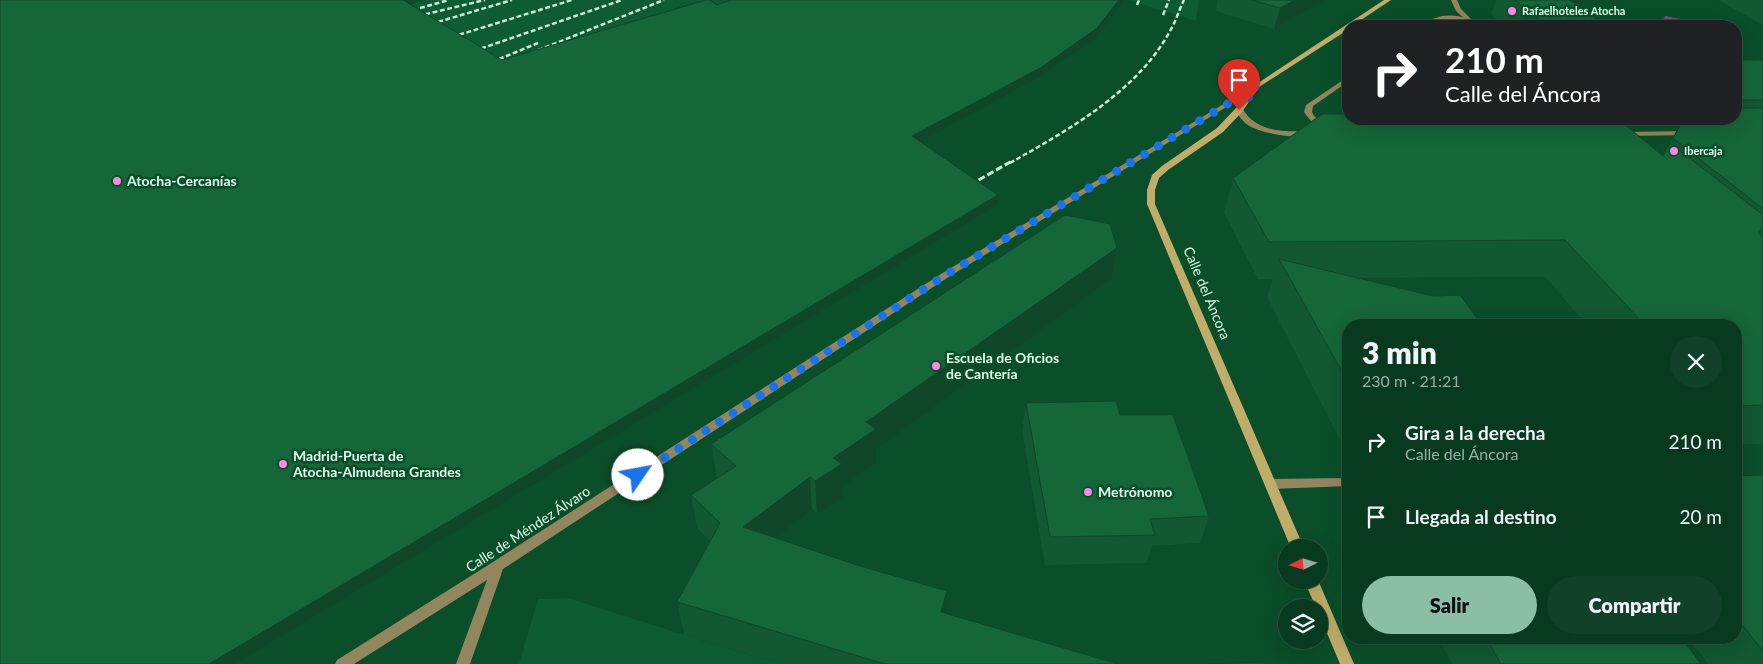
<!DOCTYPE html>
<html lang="es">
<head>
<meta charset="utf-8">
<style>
	body { margin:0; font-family:Lato,sans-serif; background:#114129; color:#f1f3f6; height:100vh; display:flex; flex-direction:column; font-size:19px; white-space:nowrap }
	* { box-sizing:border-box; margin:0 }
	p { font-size:16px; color:#98ada5 }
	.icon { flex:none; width:28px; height:28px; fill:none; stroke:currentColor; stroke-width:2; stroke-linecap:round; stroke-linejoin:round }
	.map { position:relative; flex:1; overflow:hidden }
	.side { position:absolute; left:1342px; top:319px; width:400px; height:325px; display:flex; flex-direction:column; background:#083a20; border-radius:20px; box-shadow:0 5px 20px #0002,0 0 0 1px #29543e }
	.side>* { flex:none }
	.guide { position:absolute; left:1342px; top:20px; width:400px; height:105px; border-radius:20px; box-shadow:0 5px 20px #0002,0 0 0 1px #29543e; background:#202124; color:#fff; overflow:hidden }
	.needle { width:32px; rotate:265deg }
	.controls { position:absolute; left:1278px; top:539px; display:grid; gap:10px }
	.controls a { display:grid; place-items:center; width:50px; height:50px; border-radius:50%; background:#083a20; box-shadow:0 5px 20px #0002,0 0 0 1px #29543e; font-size:25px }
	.pin { position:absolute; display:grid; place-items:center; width:42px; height:42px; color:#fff; margin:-51px -21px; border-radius:50% 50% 50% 0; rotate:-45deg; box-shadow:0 0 5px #0007 }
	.pin .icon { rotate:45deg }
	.me { position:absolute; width:55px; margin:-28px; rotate:57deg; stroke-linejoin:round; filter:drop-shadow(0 0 4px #0008) }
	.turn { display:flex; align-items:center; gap:18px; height:105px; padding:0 20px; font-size:22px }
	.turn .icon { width:65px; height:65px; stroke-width:2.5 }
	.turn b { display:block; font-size:35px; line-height:42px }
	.round { display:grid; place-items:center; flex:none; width:52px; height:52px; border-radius:26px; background:#114129 }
	.overview { display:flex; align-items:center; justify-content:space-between; height:85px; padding:0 20px }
	h1 { font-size:30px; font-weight:800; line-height:38px }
	.cta { display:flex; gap:10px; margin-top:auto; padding:10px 20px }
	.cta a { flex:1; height:58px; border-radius:30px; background:#8abfa5; color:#111; font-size:20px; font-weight:800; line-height:58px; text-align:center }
	.cta a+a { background:#114129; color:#f1f3f6 }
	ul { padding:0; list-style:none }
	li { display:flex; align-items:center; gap:15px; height:75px; padding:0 20px }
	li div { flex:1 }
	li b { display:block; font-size:19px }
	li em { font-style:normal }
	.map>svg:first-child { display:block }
	.built { fill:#0d5c34 }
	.green { fill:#814c78 }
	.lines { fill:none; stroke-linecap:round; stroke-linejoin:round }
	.minor { fill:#92865e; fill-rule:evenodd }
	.tertiary { fill:#92865e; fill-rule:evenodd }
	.secondary { fill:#c0ad6a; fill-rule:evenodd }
	.rail-far1 { stroke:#c8ebd3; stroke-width:2.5; stroke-dasharray:5 2.5; stroke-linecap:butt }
	.rail { stroke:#c8ebd3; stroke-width:3; stroke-dasharray:7 3; stroke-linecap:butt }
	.wall { fill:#125831 }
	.shaded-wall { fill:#0f4728 }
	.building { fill:#156639; stroke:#0f4728 }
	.route { stroke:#1a73e8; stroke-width:9; stroke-dasharray:0 16.2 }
	.poi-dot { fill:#fa87e7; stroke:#0b4e2a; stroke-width:2 }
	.labels { text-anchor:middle; stroke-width:5; stroke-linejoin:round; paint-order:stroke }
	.far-poi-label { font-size:11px; font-weight:bold; fill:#dffee7; stroke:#0b4e2a; text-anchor:start }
	.poi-label { font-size:14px; font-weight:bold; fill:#dffee7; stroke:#0b4e2a; text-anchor:start }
	.street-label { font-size:14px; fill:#dffee7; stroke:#0b4e2a }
</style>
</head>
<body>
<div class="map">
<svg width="1763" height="664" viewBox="0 0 1763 664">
	<rect width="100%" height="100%" fill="#0b4e2a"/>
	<path class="built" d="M426,0h328l-250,69 -110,-60z
		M1128,0h71l-3,21z
		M568,598l116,37 96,29h-261l19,-65z"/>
	<path class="green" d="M1665,16l36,7 -1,3h-41z"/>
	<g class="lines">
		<path class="minor" d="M1442,16c14,-2 27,1 37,10 -10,1 -17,-7 -28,-7 -12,0 -21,8 -32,7l7,-5z
			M1349,76v5l-36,25 -1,6 2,4 16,12 -1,2c-10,0 -20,-10 -25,-18l2,-7z
			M1257,84l4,2 -2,1 -312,191 -444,291 -33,95h-14l31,-84 -133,84h-19l2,-4 156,-98 448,-288z
			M1236,108h6c14,24 41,24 66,23l4,2c-12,8 -53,0 -64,-8 -6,-4 -9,-9 -13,-15z
			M1688,131h3v4l-68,1 -4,-2 4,-2z
			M1349,478v8l-78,3 -4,-2 -2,-3 2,-3 4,-2z"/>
		<path class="tertiary" d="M1451,0h6l4,9 10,10v2h-4l-11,-10z"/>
		<path class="secondary" d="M1384,0h7l-39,26h-3v3l-90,58 -17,25 -19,20 -55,38 -9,8 -4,12v14l149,344h-13l-144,-344v-14l5,-15 10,-9 55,-38 19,-20 19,-23z
			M1304,580h14l36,84h-14l-21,-50v-6h-3z"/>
		<path class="rail-far1" d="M1137,5l2,-5
			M420,8l29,-8
			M1163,15l6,-15
			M418,16l67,-16
			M431,24l81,-24
			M452,37l120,-37
			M474,51l148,-51
			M531,53l133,-53
			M492,62l46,-19
			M1010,163c58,-33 127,-71 160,-132 6,-10 9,-21 14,-31"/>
		<path class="rail" d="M970,185l42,-24"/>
	</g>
	<path class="wall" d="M1218,0h107l-51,29 -58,-18z
		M1496,0h89l-7,6 29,20h-102l-14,-12z
		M1718,0h45v25z
		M1736,60h27v384h-27v-119h-149l-42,-48 -186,1 -10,47v118l-9,-3 -73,-143 6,-18h-15l-34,-66 9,-35 430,-23 20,-36h53z
		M1111,279l-235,170v13l-33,24v11l-26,17 -5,-4 -36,28 169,76 173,50h-338l-96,-29 -7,-33 33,-61 -13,-13 -6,-33 26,-17 -6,-34z
		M1026,403l94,12 89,101 -9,27 -48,3 -5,17 -102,2 -23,-134z
		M1763,475v189h-55l-19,-26h47v-162z
		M1439,638h243l19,26h-249z"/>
	<path class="shaded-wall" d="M1119,0h5l-28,37 -55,39 -129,70v-10z
		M1295,0h30l-51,29 6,-21z
		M1567,0h18l-29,24z
		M998,195l-1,10 -762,459h-26z
		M1117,248l-6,31 -235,170v13l-33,24v11l-26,17 -2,-33 18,-23 33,-36z
		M810,477l2,33 -65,50 -4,-33z
		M947,591l-2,33 -4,-12z"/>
	<path class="building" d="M0,0h403l99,60 204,-60h4l7,5 13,-5h389l-22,28 -55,39 -130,69 86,59 -789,469h-209z
		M1252,0h43l-15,8z
		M1515,0h54l38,26h-110h51z
		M1736,60h27v40h-27z
		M1736,108h27v101l-90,-71 11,-19h52z
		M1322,114h27v5h269l45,37 7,-13 93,72v12l-5,6 5,4v168l-27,1v-81h-105l-4,-4h14l-76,-81 -296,2 -36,-64z
		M1065,215l45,9 7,24 -251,174 10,7 -43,29 9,6 -27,17 -5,-4 -67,50 117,39 87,25 -6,21 177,52h-233l-208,-62 43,-79 -29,-28 45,-29 -25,-22z
		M1279,259l154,37 27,-1 22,30h-133v59z
		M1116,401l4,14h53l36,101 -59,3 5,16 -105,2 -24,-134z
		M1763,475v176l-27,-34v-141z
		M1486,638h196l19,26h-200z
		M1264,662l1,2h-56z"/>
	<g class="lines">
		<path class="route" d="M638,475l306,-199 313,-190 -18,24"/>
	</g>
	<g class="poi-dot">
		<circle cx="1512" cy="11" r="5"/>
		<circle cx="1674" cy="151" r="5"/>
		<circle cx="117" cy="181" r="5"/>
		<circle cx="936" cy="366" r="5"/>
		<circle cx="283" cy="464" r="5"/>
		<circle cx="1088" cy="492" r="5"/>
	</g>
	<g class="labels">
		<g class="far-poi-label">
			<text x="1522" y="15">Rafaelhoteles Atocha</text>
			<text x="1684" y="155">Ibercaja</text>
		</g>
		<g class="poi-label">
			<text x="127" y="186">Atocha-Cercanías</text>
			<text x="946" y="363">Escuela de Oficios<tspan x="946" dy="16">de Cantería</tspan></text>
			<text x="293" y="461">Madrid-Puerta de<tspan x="293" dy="16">Atocha-Almudena Grandes</tspan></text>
			<text x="1098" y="497">Metrónomo</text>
		</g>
		<g class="street-label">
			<text transform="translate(1207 293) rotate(67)" y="5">Calle del Áncora</text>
			<text transform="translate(528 529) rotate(-33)" y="5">Calle de Méndez Álvaro</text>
		</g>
	</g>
</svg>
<div class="controls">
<a><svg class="needle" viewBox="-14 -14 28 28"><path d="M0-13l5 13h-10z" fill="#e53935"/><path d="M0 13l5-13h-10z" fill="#98ada5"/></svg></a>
<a><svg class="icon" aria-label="layers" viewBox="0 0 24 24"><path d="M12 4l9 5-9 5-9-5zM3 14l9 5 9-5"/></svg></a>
</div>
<div class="pin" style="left:1239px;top:110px;background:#d93025"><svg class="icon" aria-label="arrive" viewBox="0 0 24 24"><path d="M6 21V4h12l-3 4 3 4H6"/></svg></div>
<svg class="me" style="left:638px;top:475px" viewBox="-20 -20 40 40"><circle r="19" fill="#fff"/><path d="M0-13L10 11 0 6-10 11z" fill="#1a73e8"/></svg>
<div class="guide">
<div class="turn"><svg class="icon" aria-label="right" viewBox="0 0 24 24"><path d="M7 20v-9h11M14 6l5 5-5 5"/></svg><div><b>210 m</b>Calle del Áncora</div></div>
</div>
<section class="side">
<div class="overview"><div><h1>3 min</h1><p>230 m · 21:21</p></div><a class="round"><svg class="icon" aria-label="close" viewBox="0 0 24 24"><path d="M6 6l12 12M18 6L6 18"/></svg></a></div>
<ul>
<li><svg class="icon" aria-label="right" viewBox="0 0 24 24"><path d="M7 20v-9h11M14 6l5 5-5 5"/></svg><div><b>Gira a la derecha</b><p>Calle del Áncora</p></div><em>210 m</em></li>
<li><svg class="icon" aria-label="arrive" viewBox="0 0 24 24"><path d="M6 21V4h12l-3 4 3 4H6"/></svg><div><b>Llegada al destino</b></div><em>20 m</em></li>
</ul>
<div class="cta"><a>Salir</a><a>Compartir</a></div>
</section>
</div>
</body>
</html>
